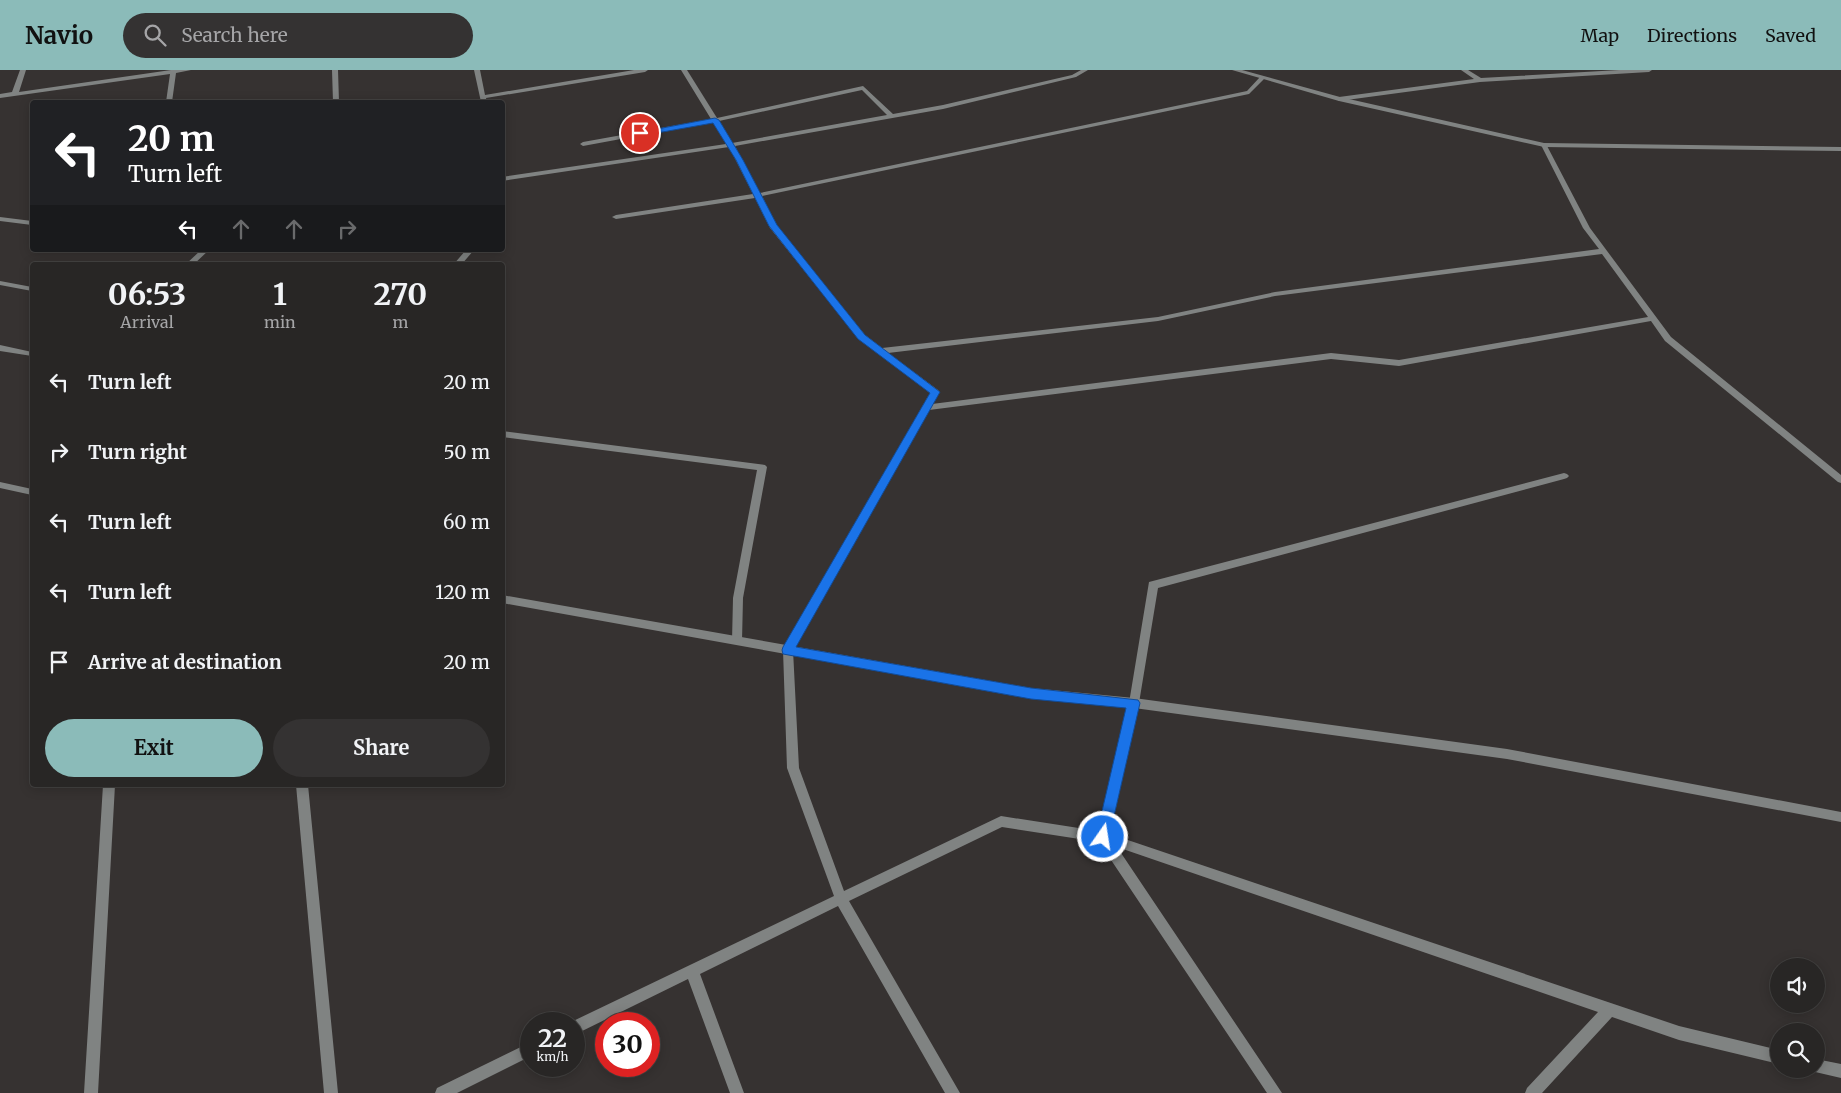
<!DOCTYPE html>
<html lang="en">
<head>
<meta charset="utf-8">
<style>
	body { margin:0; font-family:Merriweather,serif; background:#343232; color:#f1f3f6; height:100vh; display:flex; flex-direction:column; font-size:19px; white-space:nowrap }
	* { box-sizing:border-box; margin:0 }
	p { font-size:16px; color:#a5a5a7 }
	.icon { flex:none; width:28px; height:28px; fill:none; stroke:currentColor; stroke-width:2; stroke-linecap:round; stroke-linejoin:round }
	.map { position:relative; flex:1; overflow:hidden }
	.side { position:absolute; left:30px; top:192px; width:475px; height:525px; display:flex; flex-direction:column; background:#282625; border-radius:5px; box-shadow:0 2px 12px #0003,0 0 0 1px #444342 }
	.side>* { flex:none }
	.top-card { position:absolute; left:30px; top:30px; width:475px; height:152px; border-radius:5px; box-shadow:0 2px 12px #0003,0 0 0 1px #444342; background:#202124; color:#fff; overflow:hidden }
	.controls { position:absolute; left:1770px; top:888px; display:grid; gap:10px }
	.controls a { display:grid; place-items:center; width:55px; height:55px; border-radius:50%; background:#282625; box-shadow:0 2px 12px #0003,0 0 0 1px #444342; font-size:25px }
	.speed { position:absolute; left:520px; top:942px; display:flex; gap:10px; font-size:25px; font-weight:700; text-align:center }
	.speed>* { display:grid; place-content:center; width:65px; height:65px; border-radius:50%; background:#282625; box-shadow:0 2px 12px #0003,0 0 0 1px #444342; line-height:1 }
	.speed small { font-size:12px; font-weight:400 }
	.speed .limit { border:8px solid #d22; background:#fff; color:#111 }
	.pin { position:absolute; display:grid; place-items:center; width:42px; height:42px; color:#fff; margin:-21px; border:2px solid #fff; border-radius:50%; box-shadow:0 1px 5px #0007 }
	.me { position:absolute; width:55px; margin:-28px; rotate:13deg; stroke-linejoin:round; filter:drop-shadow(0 0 4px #0008) }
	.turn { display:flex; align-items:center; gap:18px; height:105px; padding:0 15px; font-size:22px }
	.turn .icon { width:65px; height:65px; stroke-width:2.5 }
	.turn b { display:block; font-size:35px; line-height:42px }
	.lanes { display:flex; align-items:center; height:48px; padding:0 15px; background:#0003; justify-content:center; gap:25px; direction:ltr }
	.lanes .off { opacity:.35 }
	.eta { display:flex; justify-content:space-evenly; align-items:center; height:85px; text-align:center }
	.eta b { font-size:30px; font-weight:700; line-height:35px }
	.primary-button { display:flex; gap:10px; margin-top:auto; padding:10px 15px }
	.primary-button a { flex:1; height:58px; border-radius:30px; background:#8bbbb9; color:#111; font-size:20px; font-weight:700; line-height:58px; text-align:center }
	.primary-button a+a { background:#343232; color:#f1f3f6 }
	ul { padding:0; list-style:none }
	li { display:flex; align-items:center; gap:15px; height:70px; padding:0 15px }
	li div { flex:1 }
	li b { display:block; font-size:19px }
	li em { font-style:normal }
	header { display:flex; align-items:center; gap:30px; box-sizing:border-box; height:70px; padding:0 25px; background:#8bbbb9; color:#111 }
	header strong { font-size:24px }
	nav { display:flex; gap:28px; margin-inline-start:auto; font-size:18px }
	.search { width:350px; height:45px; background:#343232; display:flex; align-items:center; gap:12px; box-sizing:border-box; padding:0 18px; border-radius:28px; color:#a5a5a7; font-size:19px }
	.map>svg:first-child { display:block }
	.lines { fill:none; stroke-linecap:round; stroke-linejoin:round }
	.minor { fill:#808382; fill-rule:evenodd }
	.tertiary { fill:#808382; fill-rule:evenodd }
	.route { fill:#1a73e8; stroke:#114b97 }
</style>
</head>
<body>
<header>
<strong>Navio</strong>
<div class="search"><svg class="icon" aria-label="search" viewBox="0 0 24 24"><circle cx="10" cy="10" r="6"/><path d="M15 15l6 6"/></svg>Search here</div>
<nav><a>Map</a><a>Directions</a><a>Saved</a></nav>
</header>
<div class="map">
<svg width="1841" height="1023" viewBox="0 0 1841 1023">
	<rect width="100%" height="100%" fill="#363231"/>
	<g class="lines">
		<path class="minor" d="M20,0h6l-7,22 152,-22h20l-15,3 -4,29h-6l4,-28 -170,24v-4l12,-2z
			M332,0h6l1,32h-6z
			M474,0h6l5,25 149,-25h14l-3,2 -159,26 1,4h-6z
			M681,0h6l30,48 146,-32 30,28 50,-9 129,-30 9,-5h7l-12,7 -133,32 -208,37 25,47 487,-102 13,-14h4v2l-15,15 -487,102 14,29 89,110 17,13 276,-31 117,-25 324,-43 -16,-21 -42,-83 5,-1 44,84 81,109 170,138v8l-3,-1 -173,-141 -14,-20 -252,45 -68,-7 -402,51 -136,240 6,118 45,123 157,-75 97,15 31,-128 20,-121 415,-109 3,1 2,2 -2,2 -3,1 -406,109 -19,115 -29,131 569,192 100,24v14l-100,-24 -67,-23 -70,76h-17l2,-5 71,-76 -481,-165 165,246h-15l-168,-251 -97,-15 -153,74 111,192h-15l-107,-187 -138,68 44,119h-14l-42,-114 -114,56v-11l-5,-1 265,-127 -47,-128 -4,-118 147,-257 -71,-54 -89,-111 -15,-30 -139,21 -4,-2 4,-2 137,-21 -24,-47 -227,34v-4l224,-33 -13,-22 -130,24 -3,-2 3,-2 128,-23zM862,20l25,25 -155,28 -13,-22zM1602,184l46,63 -249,43 -68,-7 -399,51 7,-12 -1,-2 -50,-37 270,-32 117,-25z
			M1461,0h7l13,8 138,-8h33l-3,2 -169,10 -141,19 -3,-2 3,-2 135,-18z
			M0,147l32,4v4l-32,-4z
			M201,180h8l-16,15h-8z
			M466,180h8l-13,15h-8z
			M0,211l32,6v4l-32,-6z
			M0,275l32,7v4l-32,-5z
			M502,361l263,34 2,2 -24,131 -1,43 -1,3h-8l-1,-3 1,-43 24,-128 -255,-33z
			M103,715h12l-17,308h-14z
			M296,715h12l30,308h-14z
			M531,972v14l-74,37h-22l2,-5z
			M1816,989l25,5v14l-30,-7 -1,-2h6z"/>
		<path class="tertiary" d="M1232,0h10l98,27 204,46 297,4v4l-297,-4 -205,-46z
			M0,412l32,7v6l-32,-7z
			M502,525l529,93 103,10 373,51 334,63v10l-334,-63 -373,-51 -103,-10 -529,-95z"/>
	</g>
	<path class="route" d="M715,48l4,2 24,40 34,65 88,110 75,57 -144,255 235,41 107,12 2,3 -32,139 -5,1 -5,-1 -2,-5 30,-129 -95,-9 -248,-45 -1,-4 1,-3 147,-254 -72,-54 -89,-113 -33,-66 -23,-37 -73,13 -4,-3z"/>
</svg>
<div class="controls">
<a><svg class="icon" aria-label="sound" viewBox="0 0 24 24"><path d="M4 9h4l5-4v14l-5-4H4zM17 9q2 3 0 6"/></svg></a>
<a><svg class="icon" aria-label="search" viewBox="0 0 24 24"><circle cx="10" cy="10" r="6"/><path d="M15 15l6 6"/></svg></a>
</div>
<div class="speed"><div>22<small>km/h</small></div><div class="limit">30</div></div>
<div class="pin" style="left:640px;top:63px;background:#d93025"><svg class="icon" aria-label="arrive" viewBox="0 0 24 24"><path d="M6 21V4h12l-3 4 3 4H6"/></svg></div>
<svg class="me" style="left:1103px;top:767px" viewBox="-20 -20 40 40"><circle r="17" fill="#1a73e8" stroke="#fff" stroke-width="3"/><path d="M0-11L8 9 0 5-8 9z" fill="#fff"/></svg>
<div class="top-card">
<div class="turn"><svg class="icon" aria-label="left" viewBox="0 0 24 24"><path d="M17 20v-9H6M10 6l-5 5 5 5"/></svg><div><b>20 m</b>Turn left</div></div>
<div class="lanes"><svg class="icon" aria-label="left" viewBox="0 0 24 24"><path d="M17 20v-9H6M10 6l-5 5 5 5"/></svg><svg class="icon off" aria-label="ahead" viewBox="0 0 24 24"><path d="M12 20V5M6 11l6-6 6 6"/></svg><svg class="icon off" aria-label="ahead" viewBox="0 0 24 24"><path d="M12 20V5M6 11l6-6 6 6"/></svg><svg class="icon off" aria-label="right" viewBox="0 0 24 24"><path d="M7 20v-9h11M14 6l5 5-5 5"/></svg></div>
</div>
<section class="side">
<div class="eta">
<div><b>06:53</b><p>Arrival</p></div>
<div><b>1</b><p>min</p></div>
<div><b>270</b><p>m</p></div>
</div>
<ul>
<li><svg class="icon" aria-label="left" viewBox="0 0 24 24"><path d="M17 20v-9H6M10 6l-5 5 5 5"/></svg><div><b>Turn left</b></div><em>20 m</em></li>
<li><svg class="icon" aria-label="right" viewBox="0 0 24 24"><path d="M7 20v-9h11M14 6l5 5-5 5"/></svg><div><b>Turn right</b></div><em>50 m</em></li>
<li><svg class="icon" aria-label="left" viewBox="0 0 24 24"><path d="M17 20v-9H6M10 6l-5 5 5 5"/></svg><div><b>Turn left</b></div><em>60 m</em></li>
<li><svg class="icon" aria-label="left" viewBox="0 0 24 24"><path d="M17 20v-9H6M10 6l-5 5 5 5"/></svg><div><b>Turn left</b></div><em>120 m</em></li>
<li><svg class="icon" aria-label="arrive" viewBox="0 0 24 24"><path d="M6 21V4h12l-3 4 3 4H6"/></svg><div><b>Arrive at destination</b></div><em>20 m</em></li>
</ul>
<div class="primary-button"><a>Exit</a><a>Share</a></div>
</section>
</div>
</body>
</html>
